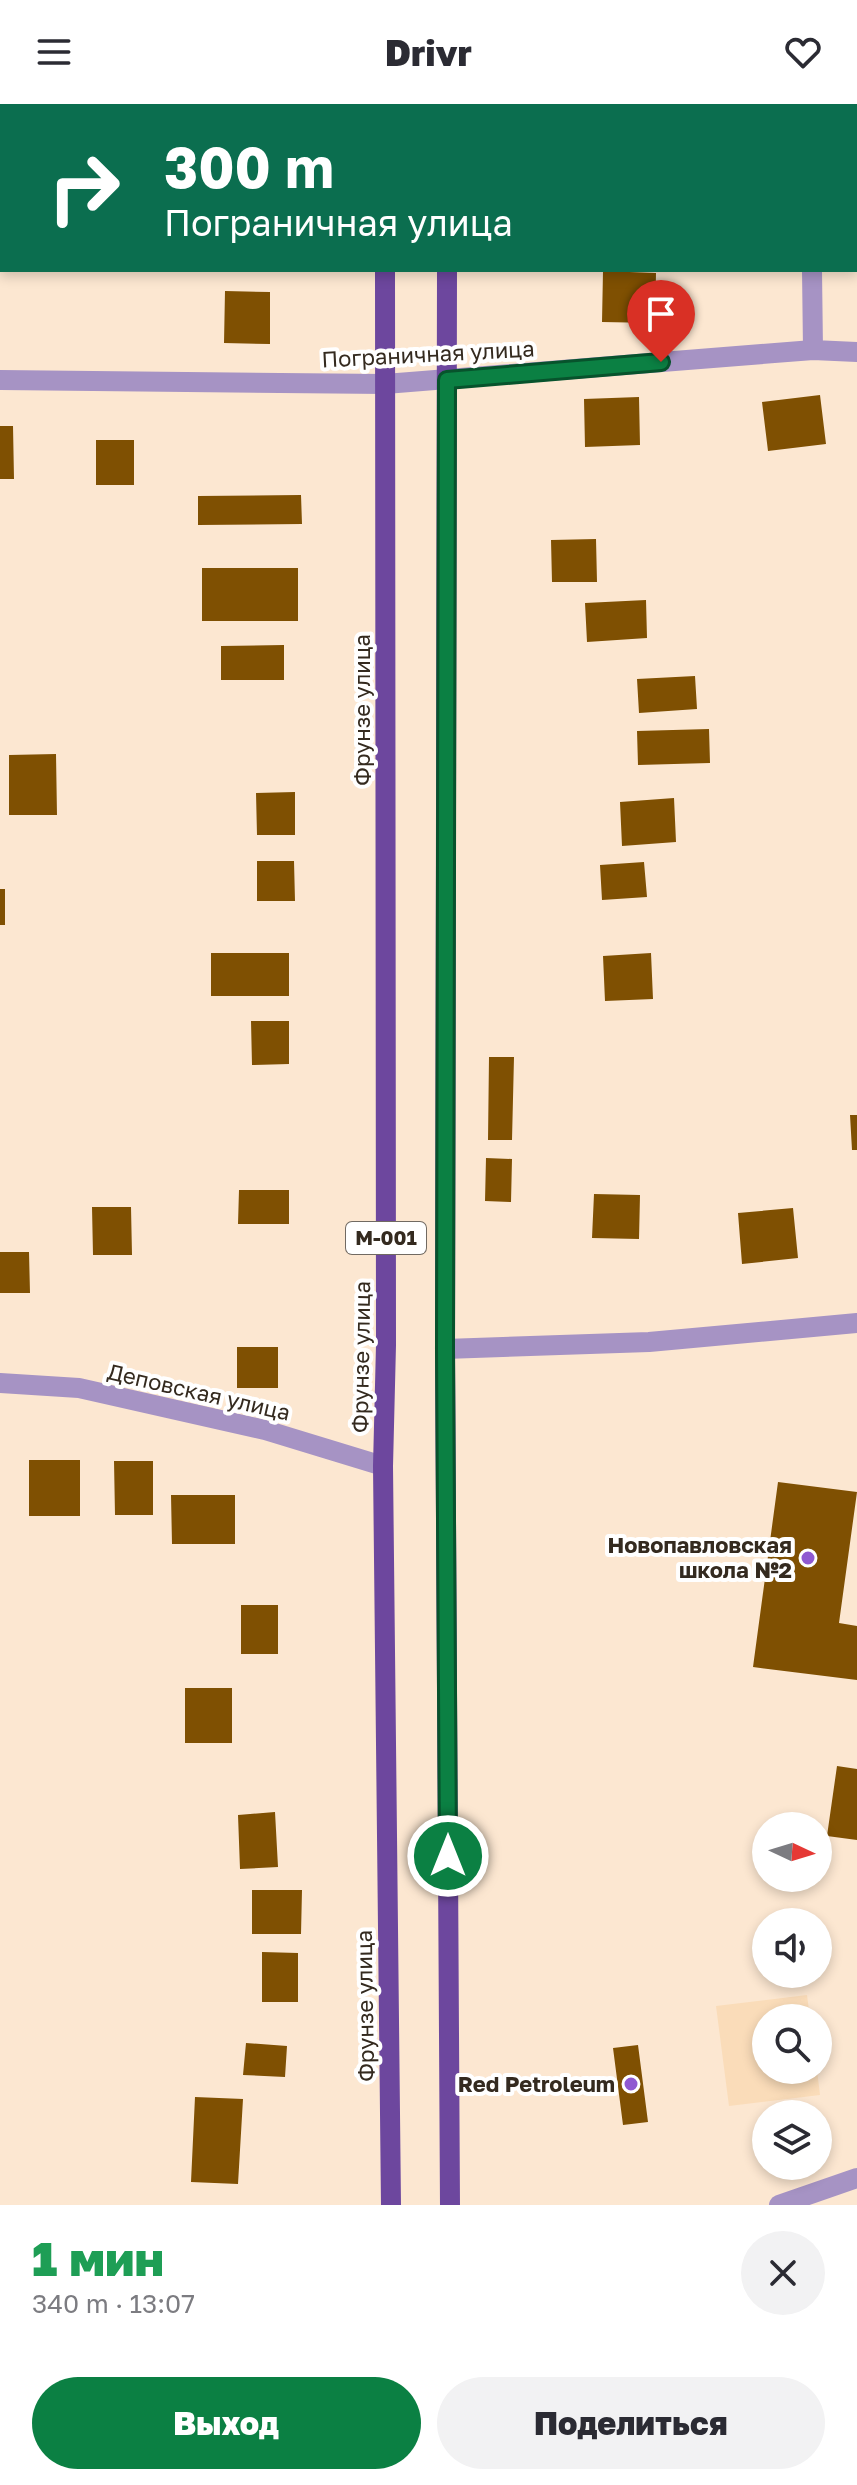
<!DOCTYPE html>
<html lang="ru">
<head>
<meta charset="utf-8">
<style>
	body { margin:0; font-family:"Golos Text",sans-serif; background:#f2f2f3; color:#2b2b33; height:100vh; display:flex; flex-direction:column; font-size:30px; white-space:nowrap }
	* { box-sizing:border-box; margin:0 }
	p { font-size:26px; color:#7c7c81 }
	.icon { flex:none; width:44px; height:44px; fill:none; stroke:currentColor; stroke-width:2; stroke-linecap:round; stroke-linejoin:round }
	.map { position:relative; height:2101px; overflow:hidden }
	.sheet { display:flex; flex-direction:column; background:#fff; flex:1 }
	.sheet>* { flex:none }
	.hud { position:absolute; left:0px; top:0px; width:858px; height:168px; box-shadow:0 4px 12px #0003; background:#0b6e4f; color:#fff; overflow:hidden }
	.needle { width:52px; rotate:94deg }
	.buttons { position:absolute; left:752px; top:1708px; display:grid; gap:16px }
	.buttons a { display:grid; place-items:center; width:80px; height:80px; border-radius:50%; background:#fff; box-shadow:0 4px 12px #0003; font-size:40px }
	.pin { position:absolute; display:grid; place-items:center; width:68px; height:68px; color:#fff; margin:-82px -34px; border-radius:50% 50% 50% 0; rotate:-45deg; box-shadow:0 0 8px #0007 }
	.pin .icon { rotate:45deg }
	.me { position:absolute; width:88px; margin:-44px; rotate:0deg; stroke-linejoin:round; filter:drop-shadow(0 0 6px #0008) }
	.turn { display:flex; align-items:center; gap:28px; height:168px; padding:0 32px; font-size:36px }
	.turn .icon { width:104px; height:104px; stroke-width:2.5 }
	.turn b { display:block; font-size:56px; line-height:68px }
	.round { display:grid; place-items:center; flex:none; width:84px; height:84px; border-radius:42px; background:#f2f2f3 }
	.summary { display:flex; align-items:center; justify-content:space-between; height:136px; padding:0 32px }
	h1 { font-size:48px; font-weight:800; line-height:60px; color:#1e9e55 }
	.action { display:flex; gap:16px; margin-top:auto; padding:16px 32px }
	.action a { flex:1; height:92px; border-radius:48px; background:#0b8043; color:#fff; font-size:32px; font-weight:800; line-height:92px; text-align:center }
	.action a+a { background:#f2f2f3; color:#2b2b33 }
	header { display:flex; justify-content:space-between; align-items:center; height:104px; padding:0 32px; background:#fff; font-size:36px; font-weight:800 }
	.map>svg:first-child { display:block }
	.built { fill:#fadcb9 }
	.building { fill:#7f5002 }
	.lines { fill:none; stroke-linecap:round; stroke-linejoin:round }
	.minor { stroke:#a693c4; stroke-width:20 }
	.major { stroke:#6d479e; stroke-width:20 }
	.route-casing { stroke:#07532c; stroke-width:20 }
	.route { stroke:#0b8043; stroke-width:14 }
	.poi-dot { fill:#8f59d1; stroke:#fff; stroke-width:3 }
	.labels { text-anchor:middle; stroke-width:8; stroke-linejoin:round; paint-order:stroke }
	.shield { fill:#fff; stroke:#716a62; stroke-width:2 }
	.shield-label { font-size:20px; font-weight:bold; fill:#342a1f }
	.street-label { font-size:22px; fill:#342a1f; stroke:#fff }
	.poi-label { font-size:22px; font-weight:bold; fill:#342a1f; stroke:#fff; text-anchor:end }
</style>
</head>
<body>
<header><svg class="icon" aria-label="menu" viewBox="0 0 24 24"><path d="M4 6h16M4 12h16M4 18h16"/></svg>Drivr<svg class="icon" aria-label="heart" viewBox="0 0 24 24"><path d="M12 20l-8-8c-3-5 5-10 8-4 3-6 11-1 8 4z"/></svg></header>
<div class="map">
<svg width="857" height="2101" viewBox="0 0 857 2101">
	<rect width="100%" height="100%" fill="#fce7d1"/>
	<path class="built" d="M807,1891l3,23h-44v52h51l3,25 -91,11 -13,-100z"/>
	<path class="building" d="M603,167l53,2 -1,50 -53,-1z
		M225,187l45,1v52l-46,-1z
		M820,291l6,49 -58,7 -6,-49z
		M639,293l1,48 -55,2 -1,-48z
		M0,322h13l1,53h-14z
		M96,336h38v45h-38z
		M301,391l1,29 -104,1v-29z
		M596,435l1,43h-45l-1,-42z
		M202,464h96v53h-96z
		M646,496l1,38 -60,4 -2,-39z
		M284,541v35h-63v-34z
		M695,572l2,33 -58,4 -2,-34z
		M709,625l1,34 -72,2 -1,-34z
		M56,650l1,61h-48v-60z
		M295,688v43h-38l-1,-42z
		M674,694l2,44 -54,4 -2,-44z
		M257,757h37l1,40h-38z
		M644,758l3,35 -45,3 -2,-35z
		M0,785h5v36h-5z
		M211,849h78v43h-78z
		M651,849l2,46 -48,2 -2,-45z
		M251,917h38v43l-37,1z
		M489,953h25l-2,83h-24z
		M850,1011h7v35h-5z
		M486,1054l26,1 -1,43 -26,-1z
		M239,1086h50v34h-51z
		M594,1090l46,1 -1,44 -47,-1z
		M92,1103h39l1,48h-39z
		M793,1104l5,50 -56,6 -4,-51z
		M0,1148h29l1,41h-30z
		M237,1243h41v41h-41z
		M29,1356h51v56h-51z
		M114,1357h39v54h-38z
		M778,1378l79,10 -18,131 18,3v54l-104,-13z
		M171,1391h64v49h-63z
		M241,1501h37v49h-37z
		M185,1584h47v55h-47z
		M837,1662l20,3v71l-30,-4z
		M275,1708l3,55 -38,2 -2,-54z
		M252,1786h50l-1,44h-49z
		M262,1848l36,1v49h-36z
		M246,1939l41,3 -2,31 -42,-2z
		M638,1941l10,77 -25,3 -10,-77z
		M195,1993l48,2 -5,85 -47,-2z"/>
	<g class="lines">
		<path class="minor" d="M811,0v2
			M812,166l1,80
			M0,276l385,4 428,-34 44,2
			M445,1245l204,-7 208,-19
			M0,1279l79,5 186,42 118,36
			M779,2101l78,-27"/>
		<path class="major" d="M385,2v-2
			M447,2v-2
			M385,166l1,1075 -3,121 8,739
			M447,166l-2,1079 5,856"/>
	</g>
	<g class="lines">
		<defs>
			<path id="route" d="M448,1752l-3,-507 2,-969 214,-18"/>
		</defs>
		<use href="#route" class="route-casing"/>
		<use href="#route" class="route"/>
	</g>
	<g class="poi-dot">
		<circle cx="808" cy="1454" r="8"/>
		<circle cx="631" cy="1980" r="8"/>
	</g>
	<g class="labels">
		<rect class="shield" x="346" y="1118" width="80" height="32" rx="6"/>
		<g class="shield-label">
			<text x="386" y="1141">M-001</text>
		</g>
		<g class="street-label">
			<text transform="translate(428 250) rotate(-3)" y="8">Пограничная улица</text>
			<text transform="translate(362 606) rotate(-90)" y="8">Фрунзе улица</text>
			<text transform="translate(361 1253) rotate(-89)" y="8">Фрунзе улица</text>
			<text transform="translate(199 1288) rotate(13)" y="8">Деповская улица</text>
			<text transform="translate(365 1902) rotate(-91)" y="8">Фрунзе улица</text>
		</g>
		<g class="poi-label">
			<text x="792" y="1449">Новопавловская<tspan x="792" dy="25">школа №2</tspan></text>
			<text x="615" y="1988">Red Petroleum</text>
		</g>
	</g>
</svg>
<div class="buttons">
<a><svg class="needle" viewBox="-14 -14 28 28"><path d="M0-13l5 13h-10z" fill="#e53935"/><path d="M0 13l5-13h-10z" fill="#7c7c81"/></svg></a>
<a><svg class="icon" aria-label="sound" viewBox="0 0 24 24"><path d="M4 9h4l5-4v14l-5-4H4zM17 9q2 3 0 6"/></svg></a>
<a><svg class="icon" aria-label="search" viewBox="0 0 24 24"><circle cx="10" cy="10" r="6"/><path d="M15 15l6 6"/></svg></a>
<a><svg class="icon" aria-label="layers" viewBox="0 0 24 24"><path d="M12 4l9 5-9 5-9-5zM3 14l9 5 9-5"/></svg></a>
</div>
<div class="pin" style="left:661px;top:258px;background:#d93025"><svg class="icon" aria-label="arrive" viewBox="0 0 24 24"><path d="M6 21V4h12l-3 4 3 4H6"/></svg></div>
<svg class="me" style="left:448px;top:1752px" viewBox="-20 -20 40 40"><circle r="17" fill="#0b8043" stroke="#fff" stroke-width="3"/><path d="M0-11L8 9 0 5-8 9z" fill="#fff"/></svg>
<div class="hud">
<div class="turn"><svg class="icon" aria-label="right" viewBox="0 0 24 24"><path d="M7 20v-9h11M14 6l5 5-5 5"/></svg><div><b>300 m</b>Пограничная улица</div></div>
</div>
</div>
<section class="sheet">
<div class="summary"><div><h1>1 мин</h1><p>340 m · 13:07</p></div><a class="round"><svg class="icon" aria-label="close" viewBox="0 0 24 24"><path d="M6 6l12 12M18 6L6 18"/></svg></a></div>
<div class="action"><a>Выход</a><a>Поделиться</a></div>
</section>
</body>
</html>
